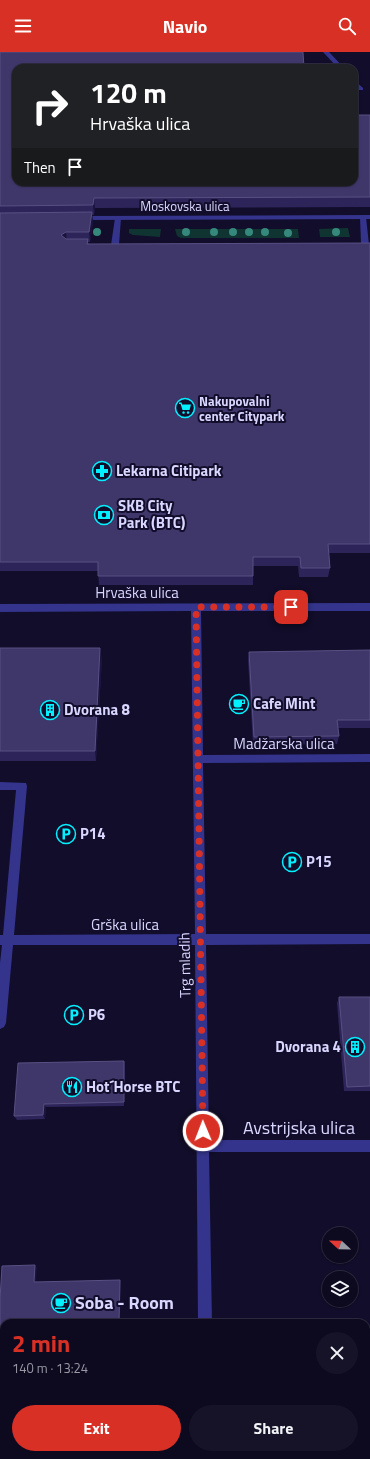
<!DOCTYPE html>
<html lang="en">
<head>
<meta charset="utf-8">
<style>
	body { margin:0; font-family:"Titillium Web",sans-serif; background:#161329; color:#f1f3f6; height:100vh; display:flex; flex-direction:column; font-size:15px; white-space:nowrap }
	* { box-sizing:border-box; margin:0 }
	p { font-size:13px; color:#9a9aa5 }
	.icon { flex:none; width:22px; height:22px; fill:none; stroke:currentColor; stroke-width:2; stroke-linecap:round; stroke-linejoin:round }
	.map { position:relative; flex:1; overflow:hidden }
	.sheet { position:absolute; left:0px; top:1267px; width:370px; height:140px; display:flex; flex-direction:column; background:#0d0a20; border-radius:12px 12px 0 0; box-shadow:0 1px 3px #0004,0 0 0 1px #2d2b3e }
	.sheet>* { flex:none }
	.guide { position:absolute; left:12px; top:12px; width:346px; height:122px; border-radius:12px; box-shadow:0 1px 3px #0004,0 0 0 1px #2d2b3e; background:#202124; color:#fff; overflow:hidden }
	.needle { width:26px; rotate:292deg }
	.buttons { position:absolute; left:322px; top:1175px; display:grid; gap:8px }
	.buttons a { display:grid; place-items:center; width:36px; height:36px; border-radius:50%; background:#0d0a20; box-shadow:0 1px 3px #0004,0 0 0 1px #2d2b3e; font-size:20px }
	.pin { position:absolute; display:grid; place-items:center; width:34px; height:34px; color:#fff; margin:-17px; border-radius:8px; box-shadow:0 2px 6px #0006 }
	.me { position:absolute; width:44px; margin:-22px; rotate:359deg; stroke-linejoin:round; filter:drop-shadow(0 0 3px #0008) }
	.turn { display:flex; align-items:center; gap:14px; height:84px; padding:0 12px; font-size:18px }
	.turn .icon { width:52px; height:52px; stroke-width:2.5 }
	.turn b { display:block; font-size:28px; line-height:34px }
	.then { display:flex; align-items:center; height:38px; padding:0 12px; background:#0003; gap:8px; font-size:15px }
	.round { display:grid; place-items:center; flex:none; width:42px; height:42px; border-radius:21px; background:#161329 }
	.overview { display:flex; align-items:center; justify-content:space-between; height:68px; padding:0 12px }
	h1 { font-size:24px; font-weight:700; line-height:30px; color:#d93025 }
	.button { display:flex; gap:8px; margin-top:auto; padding:8px 12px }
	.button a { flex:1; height:46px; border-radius:24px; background:#d93025; color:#fff; font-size:16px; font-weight:700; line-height:46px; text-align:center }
	.button a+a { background:#161329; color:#f1f3f6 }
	header { display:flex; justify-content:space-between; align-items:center; height:52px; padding:0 12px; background:#d93025; color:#fff; font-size:18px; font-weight:700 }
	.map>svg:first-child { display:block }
	.green { fill:#103431 }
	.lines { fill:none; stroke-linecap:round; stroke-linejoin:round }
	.path { stroke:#23c6b5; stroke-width:3; stroke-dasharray:2.5 3.5; stroke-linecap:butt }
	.lane { fill:#34348d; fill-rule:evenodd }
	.street { fill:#34348d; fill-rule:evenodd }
	.tree { fill:#36887c }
	.wall { fill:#2d2459 }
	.shaded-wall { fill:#1a133e }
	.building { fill:#3f376a; stroke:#585082 }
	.route { stroke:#d93025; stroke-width:7; stroke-dasharray:0 12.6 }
	.labels { text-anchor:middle; stroke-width:4; stroke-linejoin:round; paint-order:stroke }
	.far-street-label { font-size:13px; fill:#d9d6ff; stroke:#110d2a }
	.far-poi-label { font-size:13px; font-weight:bold; fill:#d9d6ff; stroke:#110d2a; text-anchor:start }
	.poi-label { font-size:15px; font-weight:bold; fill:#d9d6ff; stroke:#110d2a; text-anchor:start }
	.street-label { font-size:15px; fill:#d9d6ff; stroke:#110d2a }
	.near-street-label { font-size:18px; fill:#d9d6ff; stroke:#110d2a }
	.near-poi-label { font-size:18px; font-weight:bold; fill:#d9d6ff; stroke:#110d2a; text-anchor:start }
</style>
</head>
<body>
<header><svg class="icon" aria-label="menu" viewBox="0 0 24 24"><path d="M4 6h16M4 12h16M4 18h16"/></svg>Navio<svg class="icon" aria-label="search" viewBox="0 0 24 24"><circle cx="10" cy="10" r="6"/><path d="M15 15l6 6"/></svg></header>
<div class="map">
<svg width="370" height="1407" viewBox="0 0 370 1407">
	<rect width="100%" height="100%" fill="#110d2a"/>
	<path class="green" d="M348,176l2,9h-30l-1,-8z
		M129,177h32l-1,8 -27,-2 -4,-2z
		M175,177h123l1,9h-118l-4,-2z"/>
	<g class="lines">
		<path class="path" d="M37,1403v4"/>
		<path class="lane" d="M323,0h6l15,16h-6z
			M354,28l9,8v2h-4l-5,-5z
			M363,163l3,2 3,28 -4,2h-14v-4h10l-1,-26z
			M118,164l3,2 -2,27 -4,2 -4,-2 4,-27z"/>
		<path class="street" d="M370,163v4l-290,1 -3,-2 3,-2z
			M370,551v8h-169l2,144 167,-1v8l-167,1 3,171h164v10l-164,1 3,195h161v12h-161l3,171h-14l-3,-378h-182l-7,78 -2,4 -4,2v-66l2,-18h-2v-10h3l13,-145h-16v-8l26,1 1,3 -13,149 181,-1 -4,-323 -191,1v-8z
			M366,1352h4v14h-4z
			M0,1363h4v14h-4z"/>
	</g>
	<g class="tree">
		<circle cx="97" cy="180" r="4"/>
		<circle cx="186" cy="180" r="4"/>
		<circle cx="214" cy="180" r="4"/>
		<circle cx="233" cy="180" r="4"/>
		<circle cx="249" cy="180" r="4"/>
		<circle cx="265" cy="180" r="4"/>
		<circle cx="336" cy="180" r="4"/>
		<circle cx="288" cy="181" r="4"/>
	</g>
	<path class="wall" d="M0,0l16,130 354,-67v92l-275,1 -1,7h-2l1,7 -3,20h-2l1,2 281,-1v310h-41l1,15 -2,9h-29l-1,-11h-45v19h-154l-1,-14h-98z
		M0,596l102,10 -6,103h-96z
		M370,598v78h-32l1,8 -2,8 -84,1 -5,-85 1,-8z
		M339,945h31v94h-26l-7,-88z
		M124,1009l1,4 -1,41 -78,1 -1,12 -28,1 -3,-4z
		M366,1401h4v6l-282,-2 2,-2h276z"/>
	<path class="shaded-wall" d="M94,146l1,10 -1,7 -1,-10z
		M92,160l1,10 -3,20 -1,-10z
		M66,180l1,10 -6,-7z
		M100,596l2,10 -6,103 -1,-10z
		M124,1009l1,4 -1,41z
		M44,1052l2,3 -1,12 -2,-4z
		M35,1213l2,2 -1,16 -2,-1z
		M120,1228l1,1 -1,42h-1z"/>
	<path class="building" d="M0,0h303l1,16h-288v114h338v-67h16v82l-276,1 -1,7 -93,1z
		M92,160l-3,20h-23l-5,3 5,4h22l-1,5 283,-1v301h-42l2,24h-29l-1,-11h-47v19h-155v-14h-98v-349z
		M0,596h100l-5,103h-95z
		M370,598v70h-33l2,16 -85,1 -5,-85z
		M339,945h31v89l-23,1z
		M124,1009v41l-80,2 -1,11 -29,1 4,-53z
		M35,1213l-1,17 86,-2 -1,43h-115v8h-4v-32l2,-33z
		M366,1403h4v4h-282v-2z"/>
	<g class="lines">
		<path class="route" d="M203,1079l-7,-524h95"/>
	</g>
	<defs>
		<symbol id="supermarket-ring" viewBox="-11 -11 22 22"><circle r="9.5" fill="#110d2a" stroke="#02f0ff" stroke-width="1.5"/><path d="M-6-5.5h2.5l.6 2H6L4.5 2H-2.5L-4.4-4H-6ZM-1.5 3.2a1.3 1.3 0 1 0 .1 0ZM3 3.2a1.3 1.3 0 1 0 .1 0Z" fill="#02f0ff"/></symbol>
		<symbol id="pharmacy-ring" viewBox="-11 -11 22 22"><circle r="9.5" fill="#110d2a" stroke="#02f0ff" stroke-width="1.5"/><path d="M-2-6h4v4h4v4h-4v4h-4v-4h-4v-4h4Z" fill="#02f0ff"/></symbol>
		<symbol id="bank-ring" viewBox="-11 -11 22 22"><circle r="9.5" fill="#110d2a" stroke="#02f0ff" stroke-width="1.5"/><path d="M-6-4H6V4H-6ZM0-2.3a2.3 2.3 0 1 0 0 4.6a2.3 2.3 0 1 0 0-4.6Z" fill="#02f0ff"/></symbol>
		<symbol id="cafe-ring" viewBox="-11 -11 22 22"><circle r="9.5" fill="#110d2a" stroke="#02f0ff" stroke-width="1.5"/><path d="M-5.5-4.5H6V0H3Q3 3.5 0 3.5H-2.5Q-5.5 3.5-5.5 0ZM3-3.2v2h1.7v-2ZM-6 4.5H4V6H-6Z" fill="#02f0ff"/></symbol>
		<symbol id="building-ring" viewBox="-11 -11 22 22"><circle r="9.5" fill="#110d2a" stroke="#02f0ff" stroke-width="1.5"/><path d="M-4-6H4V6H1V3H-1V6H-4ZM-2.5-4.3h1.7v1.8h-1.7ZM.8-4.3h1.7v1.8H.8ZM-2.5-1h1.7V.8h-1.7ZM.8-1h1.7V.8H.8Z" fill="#02f0ff"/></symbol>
		<symbol id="parking-ring" viewBox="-11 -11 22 22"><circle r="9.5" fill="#110d2a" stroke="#02f0ff" stroke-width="1.5"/><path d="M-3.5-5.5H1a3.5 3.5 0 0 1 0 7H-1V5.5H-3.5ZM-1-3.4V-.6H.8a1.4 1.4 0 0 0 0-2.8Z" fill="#02f0ff"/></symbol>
		<symbol id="restaurant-ring" viewBox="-11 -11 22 22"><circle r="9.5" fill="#110d2a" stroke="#02f0ff" stroke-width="1.5"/><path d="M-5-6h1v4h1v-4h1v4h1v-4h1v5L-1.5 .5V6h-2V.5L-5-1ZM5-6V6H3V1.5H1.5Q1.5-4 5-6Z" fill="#02f0ff"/></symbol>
	</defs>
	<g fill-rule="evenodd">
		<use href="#supermarket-ring" x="174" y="345" width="22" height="22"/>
		<use href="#pharmacy-ring" x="91" y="408" width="22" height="22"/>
		<use href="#bank-ring" x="93" y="452" width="22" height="22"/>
		<use href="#cafe-ring" x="228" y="641" width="22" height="22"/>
		<use href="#building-ring" x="39" y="647" width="22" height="22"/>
		<use href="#parking-ring" x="55" y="771" width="22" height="22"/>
		<use href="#parking-ring" x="281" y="799" width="22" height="22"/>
		<use href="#parking-ring" x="63" y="952" width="22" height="22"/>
		<use href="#building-ring" x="344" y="984" width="22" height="22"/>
		<use href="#restaurant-ring" x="61" y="1024" width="22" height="22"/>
		<use href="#cafe-ring" x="50" y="1240" width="22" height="22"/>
	</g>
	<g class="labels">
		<g class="far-street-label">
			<text x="185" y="159">Moskovska ulica</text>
		</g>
		<g class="far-poi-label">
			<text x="199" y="354">Nakupovalni<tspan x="199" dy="15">center Citypark</tspan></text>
		</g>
		<g class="poi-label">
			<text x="116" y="424">Lekarna Citipark</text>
			<text x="118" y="459">SKB City<tspan x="118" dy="17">Park (BTC)</tspan></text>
			<text x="253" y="657">Cafe Mint</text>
			<text x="64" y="663">Dvorana 8</text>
			<text x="80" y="787">P14</text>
			<text x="306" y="815">P15</text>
			<text x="88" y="968">P6</text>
			<text x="341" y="1000" text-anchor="end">Dvorana 4</text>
			<text x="86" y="1040">Hot´Horse BTC</text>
		</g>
		<g class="street-label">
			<text x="137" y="546">Hrvaška ulica</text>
			<text x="284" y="697">Madžarska ulica</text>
			<text x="125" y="878">Grška ulica</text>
			<text transform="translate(185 913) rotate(-91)" y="5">Trg mladih</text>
		</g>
		<g class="near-street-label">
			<text x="299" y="1082">Avstrijska ulica</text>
		</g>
		<g class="near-poi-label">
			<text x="75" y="1257">Soba - Room</text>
		</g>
	</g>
</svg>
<div class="buttons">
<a><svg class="needle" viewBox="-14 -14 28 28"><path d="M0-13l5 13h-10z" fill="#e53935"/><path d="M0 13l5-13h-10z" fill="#9a9aa5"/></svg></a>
<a><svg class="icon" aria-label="layers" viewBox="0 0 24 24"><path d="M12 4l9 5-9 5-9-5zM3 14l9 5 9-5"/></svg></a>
</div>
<div class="pin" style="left:291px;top:555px;background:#d93025"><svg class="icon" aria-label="arrive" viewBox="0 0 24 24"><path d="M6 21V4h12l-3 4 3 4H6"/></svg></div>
<svg class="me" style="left:203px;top:1079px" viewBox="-20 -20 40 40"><circle r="17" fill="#d93025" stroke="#fff" stroke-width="3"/><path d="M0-11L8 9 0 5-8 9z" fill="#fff"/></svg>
<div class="guide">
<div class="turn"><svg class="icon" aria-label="right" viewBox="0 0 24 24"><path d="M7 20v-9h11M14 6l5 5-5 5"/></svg><div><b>120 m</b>Hrvaška ulica</div></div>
<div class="then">Then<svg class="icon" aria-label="arrive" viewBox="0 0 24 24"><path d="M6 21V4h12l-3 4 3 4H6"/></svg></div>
</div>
<section class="sheet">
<div class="overview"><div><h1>2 min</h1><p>140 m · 13:24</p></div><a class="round"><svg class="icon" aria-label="close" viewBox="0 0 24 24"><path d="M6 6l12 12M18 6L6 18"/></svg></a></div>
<div class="button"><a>Exit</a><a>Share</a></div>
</section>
</div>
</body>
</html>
